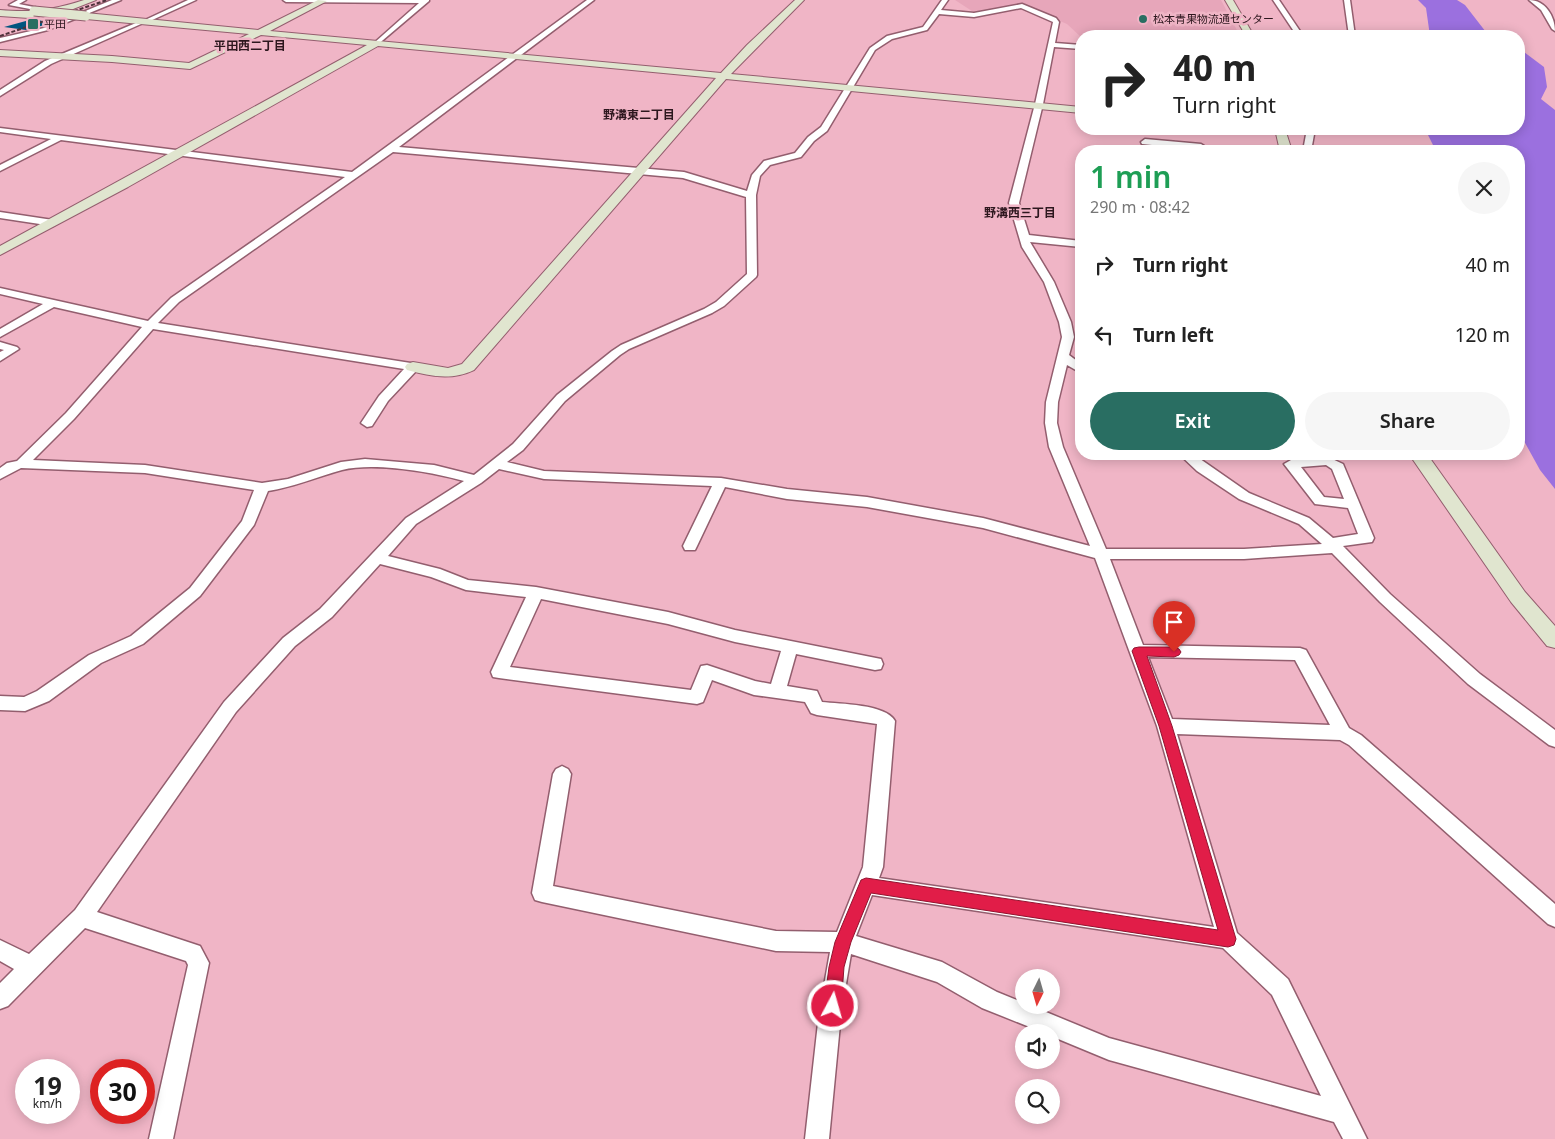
<!DOCTYPE html>
<html lang="en">
<head>
<meta charset="utf-8">
<style>
	body { margin:0; font-family:"Noto Sans","Noto Sans JP",sans-serif; background:#f6f6f6; color:#222; height:100vh; display:flex; flex-direction:column; font-size:19px; white-space:nowrap }
	* { box-sizing:border-box; margin:0 }
	p { font-size:16px; color:#767676 }
	.icon { flex:none; width:28px; height:28px; fill:none; stroke:currentColor; stroke-width:2; stroke-linecap:round; stroke-linejoin:round }
	.map { position:relative; flex:1; overflow:hidden }
	.sheet { position:absolute; left:1075px; top:145px; width:450px; height:315px; display:flex; flex-direction:column; background:#fff; border-radius:20px; box-shadow:0 2px 12px #0003 }
	.sheet>* { flex:none }
	.top-card { position:absolute; left:1075px; top:30px; width:450px; height:105px; border-radius:20px; box-shadow:0 2px 12px #0003; background:#fff; color:#222; overflow:hidden }
	.needle { width:32px; rotate:185deg }
	.fabs { position:absolute; left:1015px; top:969px; display:grid; gap:10px }
	.fabs a { display:grid; place-items:center; width:45px; height:45px; border-radius:50%; background:#fff; box-shadow:0 2px 12px #0003; font-size:25px }
	.speed { position:absolute; left:15px; top:1059px; display:flex; gap:10px; font-size:25px; font-weight:700; text-align:center }
	.speed>* { display:grid; place-content:center; width:65px; height:65px; border-radius:50%; background:#fff; box-shadow:0 2px 12px #0003; line-height:1 }
	.speed small { font-size:12px; font-weight:400 }
	.speed .limit { border:8px solid #d22; background:#fff; color:#111 }
	.pin { position:absolute; display:grid; place-items:center; width:42px; height:42px; color:#fff; margin:-51px -21px; border-radius:50% 50% 50% 0; rotate:-45deg; box-shadow:0 0 5px #0007 }
	.pin .icon { rotate:45deg }
	.me { position:absolute; width:55px; margin:-28px; rotate:6deg; stroke-linejoin:round; filter:drop-shadow(0 0 4px #0008) }
	.turn { display:flex; align-items:center; gap:18px; height:105px; padding:0 15px; font-size:22px }
	.turn .icon { width:65px; height:65px; stroke-width:2.5 }
	.turn b { display:block; font-size:35px; line-height:42px }
	.round { display:grid; place-items:center; flex:none; width:52px; height:52px; border-radius:26px; background:#f6f6f6 }
	.summary { display:flex; align-items:center; justify-content:space-between; height:85px; padding:0 15px }
	h1 { font-size:30px; font-weight:600; line-height:38px; color:#1e9e55 }
	.primary-button { display:flex; gap:10px; margin-top:auto; padding:10px 15px }
	.primary-button a { flex:1; height:58px; border-radius:30px; background:#296e62; color:#fff; font-size:20px; font-weight:600; line-height:58px; text-align:center }
	.primary-button a+a { background:#f6f6f6; color:#222 }
	ul { padding:0; list-style:none }
	li { display:flex; align-items:center; gap:15px; height:70px; padding:0 15px }
	li div { flex:1 }
	li b { display:block; font-size:19px }
	li em { font-style:normal }
	.map>svg:first-child { display:block }
	.built { fill:#e7a6ba }
	.water { fill:#9b70df }
	.building { fill:#00557f }
	.lines { fill:none; stroke-linecap:round; stroke-linejoin:round }
	.street-casing { stroke:#935e6e; stroke-width:3 }
	.secondary-casing { stroke:#935e6e; stroke-width:2 }
	.street { fill:#fff; fill-rule:evenodd }
	.secondary { fill:#e0e5cf; fill-rule:evenodd }
	.rail { stroke:#4e323b; stroke-width:2; stroke-dasharray:4 2; stroke-linecap:butt }
	.secondary-bridge-casing { stroke:#935e6e; stroke-width:11; stroke-linecap:butt }
	.secondary-bridge { stroke:#e0e5cf; stroke-width:9 }
	.route { fill:#e11d48; stroke:#92132f }
	.poi-dot { fill:#296e62; stroke:#f0b5c6; stroke-width:2 }
	.labels { text-anchor:middle; stroke-width:5; stroke-linejoin:round; paint-order:stroke }
	.far-poi-label { font-size:11px; fill:#2d171e; stroke:#f0b5c6; text-anchor:start }
	.far-neighbourhood-label { font-size:12px; font-weight:bold; fill:#2d171e; stroke:#f0b5c6 }
</style>
</head>
<body>
<div class="map">
<svg width="1555" height="1139" viewBox="0 0 1555 1139">
	<rect width="100%" height="100%" fill="#f0b5c6"/>
	<path class="built" d="M955,0h266l18,34 -158,3 -14,-13 -45,-19 -47,8z"/>
	<path class="water" d="M1418,0h39l8,5 24,31h-59l-4,-28z
		M1519,50l5,2 20,15 3,20 -6,12 14,11v379l-15,-19 -21,-38v-281h-83l-11,-22h94z"/>
	<path class="building" d="M33,19l19,4 -26,7 -22,-3z"/>
	<g class="lines">
		<defs>
			<path id="street" d="M18,0h8l-7,4 35,7 -3,2 -42,-8z
				M112,0h9l-73,30 -48,12v-4l44,-10z
				M188,0h8l-46,21 -5,-1z
				M283,0h146v1l-53,45 -2,-1v-2l45,-40 -133,-1z
				M587,0h7l-195,147 285,25 63,19 5,-16 12,-14 31,-8 13,-16 13,-10 49,-79 17,-12 36,-9 19,-27h6l-7,10 33,3 48,-9 34,14 3,4 -4,21 26,2v4l-27,-2 -11,57 -24,99 10,32 52,6v6l-51,-5 24,40 17,40 3,15 -5,18 12,9v9l-14,-8 -9,37 -1,21 6,24 43,102h138l78,-5 -23,-20 -60,-25 -42,-28 -18,-17h14l56,39 60,25 24,20 25,-4 -10,-26 -33,-4 -31,-40 7,-4 37,-3 15,7 31,74 -2,4 -29,4 47,48 90,80 75,56v17l-6,-2 -81,-61 -88,-82 -48,-49 -88,6h-134l33,86 157,3 6,2 43,78 12,7 194,169v23l-7,-3 -199,-179 -9,-5 -163,-6 60,199 51,46 79,160h-24l-9,-17 -225,-62 -58,-24v-4h-9l-60,-24 -45,-26 -86,-28 -10,60 -12,125h-24l14,-125 11,-62 -54,-1 -234,-49 -7,-2 -3,-7 21,-119 3,-5 6,-3 6,3 3,5 -18,112 223,45 61,1 26,-65 14,-143 -60,-9 -6,-2 -6,-11 -51,-7 -42,-15 -9,22 -6,2 -198,-26 -6,-1 -2,-5 35,-75 -60,-7 -35,-13 -51,-13 -48,53 -37,29 -59,66 -139,200 103,34 9,17 -36,176h-24l39,-174 -2,-4 -101,-33 -77,78 -8,3v-26l14,-14 -14,-8v-21l29,14 46,-44 149,-208 59,-64 37,-29 86,-91 58,-37c-33,-9 -89,-19 -122,-11 -26,7 -48,17 -74,21l-14,34 -54,71 -57,48 -42,19 -52,38 -24,10 -25,-1v-14l24,1 13,-6 52,-36 42,-19 59,-48 52,-67 12,-31 -109,-17 -124,-5 -21,11v-11l7,-5 10,-2 49,-48 76,-86 -88,-20 -54,30v-8l43,-25 -43,-10v-6l148,33 23,-23 174,-121 -284,-37 -61,31v-6l51,-26 -51,-7v-4l352,44zM1021,8l32,14 -18,82 -26,99 13,44 22,35 15,40 3,15 -16,65 -1,21 4,24 41,99 -107,-28 -116,-21 -80,-8 -66,-11 -177,-7 -37,-9 16,-12 42,-49 55,-46 9,-6 83,-36 12,-7 32,-29 1,-2 -1,-80 4,-19 10,-11 31,-8 13,-16 13,-10 48,-81 17,-11 35,-9 12,-16 35,3zM393,152l290,26 63,19 1,77 -31,28 -12,7 -83,36 -9,6 -55,44 -44,49 -39,31 -40,-10 -69,-6 -24,3 -53,17 -26,4 -117,-18 -112,-5 41,-41 79,-90 251,40 -25,27 -18,27 6,4 5,-1 16,-25 29,-31 2,-3 -2,-3 -259,-41 21,-21zM1326,465l6,4 12,30 -20,-2 -23,-30zM499,469l45,10 168,7 -29,60 2,4h10l2,-4 28,-59 62,12 80,8 116,21 112,30 62,168 57,201 -335,-49 4,-11 12,-146c-9,-17 -55,-17 -73,-19l-5,-11 -30,-5 9,-32 79,16 6,-1 2,-5 -2,-5 -146,-29 -67,-18 -132,-25 -68,-7 -28,-11 -52,-13 28,-32 65,-41zM541,599l127,25 67,18 46,9 -10,33 -16,-3 -48,-16 -6,1 -10,24 -181,-23zM1148,657l147,3 35,65 -158,-6zM872,895l351,53 49,47 49,101 -212,-58 -80,-33h-5v-2l-27,-11 -55,-30 -86,-26z
				M1273,0h6l23,34 -1,1h-55l-1,-1 3,-2 47,1z
				M1344,0h6l5,36h-6z
				M1529,0c16,0 26,16 26,31l-3,-2 -11,-19z
				M136,23l5,1 -90,40 -51,32v-6l45,-29z
				M1307,129h8l-4,22h-8z
				M1145,139l56,5 11,7 -70,-7 -1,-2z
				M0,212l53,8 5,3 -5,3 -53,-8z
				M0,342l17,5 2,2 -19,12v-9l4,-2 -4,-1z"/>
			<path id="secondary" d="M84,0h12l-28,11 -39,7 -29,-2v-6c32,3 53,0 84,-10z
				M318,0l9,1 -57,30 451,42 26,-28 48,-45h9l-73,74 350,33v6l-355,-34 -252,291c-23,11 -44,6 -67,0l-2,-3 2,-3 6,-2 35,6 14,-4 254,-286 -338,-32 -250,141 -128,68v-9l367,-201 -106,-10 -71,34 -78,-7 -112,-6v-6l112,6 77,7 60,-29 -163,-15 -4,-3 4,-3 172,17z
				M1225,0h8l21,36h-8z
				M1275,129h10l7,22h-12z
				M1409,454h18l98,138 30,34v22l-8,-2 -36,-44z"/>
		</defs>
		<use href="#street" class="street-casing"/>
		<use href="#secondary" class="secondary-casing"/>
		<use href="#street" class="street"/>
		<use href="#secondary" class="secondary"/>
		<path class="rail" d="M0,36l107,-36"/>
		<defs>
			<path id="secondary-bridge" d="M34,11l52,5"/>
		</defs>
		<use href="#secondary-bridge" class="secondary-bridge-casing"/>
		<use href="#secondary-bridge" class="secondary-bridge"/>
	</g>
	<path class="route" d="M1139,647h35l5,2 2,3 -2,3 -5,2 -27,-1 25,70 64,213 -2,6 -6,2 -357,-54 -20,49 -7,25 -3,39 -3,6 -5,2 -6,-2 -3,-6 5,-39 6,-25 26,-62 5,-2 352,52 -59,-204 -27,-75 2,-3z"/>
	<g class="poi-dot">
		<circle cx="1143" cy="19" r="5"/>
		<rect x="27" y="18" width="12" height="12" rx="2.5"/>
	</g>
	<g class="labels">
		<g class="far-poi-label">
			<text x="1153" y="23">松本青果物流通センター</text>
			<text x="44" y="28">平田</text>
		</g>
		<g class="far-neighbourhood-label">
			<text x="250" y="50">平田西二丁目</text>
			<text x="639" y="119">野溝東二丁目</text>
			<text x="1020" y="217">野溝西三丁目</text>
		</g>
	</g>
</svg>
<div class="fabs">
<a><svg class="needle" viewBox="-14 -14 28 28"><path d="M0-13l5 13h-10z" fill="#e53935"/><path d="M0 13l5-13h-10z" fill="#767676"/></svg></a>
<a><svg class="icon" aria-label="sound" viewBox="0 0 24 24"><path d="M4 9h4l5-4v14l-5-4H4zM17 9q2 3 0 6"/></svg></a>
<a><svg class="icon" aria-label="search" viewBox="0 0 24 24"><circle cx="10" cy="10" r="6"/><path d="M15 15l6 6"/></svg></a>
</div>
<div class="speed"><div>19<small>km/h</small></div><div class="limit">30</div></div>
<div class="pin" style="left:1174px;top:652px;background:#d93025"><svg class="icon" aria-label="arrive" viewBox="0 0 24 24"><path d="M6 21V4h12l-3 4 3 4H6"/></svg></div>
<svg class="me" style="left:833px;top:1006px" viewBox="-20 -20 40 40"><circle r="17" fill="#e11d48" stroke="#fff" stroke-width="3"/><path d="M0-11L8 9 0 5-8 9z" fill="#fff"/></svg>
<div class="top-card">
<div class="turn"><svg class="icon" aria-label="right" viewBox="0 0 24 24"><path d="M7 20v-9h11M14 6l5 5-5 5"/></svg><div><b>40 m</b>Turn right</div></div>
</div>
<section class="sheet">
<div class="summary"><div><h1>1 min</h1><p>290 m · 08:42</p></div><a class="round"><svg class="icon" aria-label="close" viewBox="0 0 24 24"><path d="M6 6l12 12M18 6L6 18"/></svg></a></div>
<ul>
<li><svg class="icon" aria-label="right" viewBox="0 0 24 24"><path d="M7 20v-9h11M14 6l5 5-5 5"/></svg><div><b>Turn right</b></div><em>40 m</em></li>
<li><svg class="icon" aria-label="left" viewBox="0 0 24 24"><path d="M17 20v-9H6M10 6l-5 5 5 5"/></svg><div><b>Turn left</b></div><em>120 m</em></li>
</ul>
<div class="primary-button"><a>Exit</a><a>Share</a></div>
</section>
</div>
</body>
</html>
